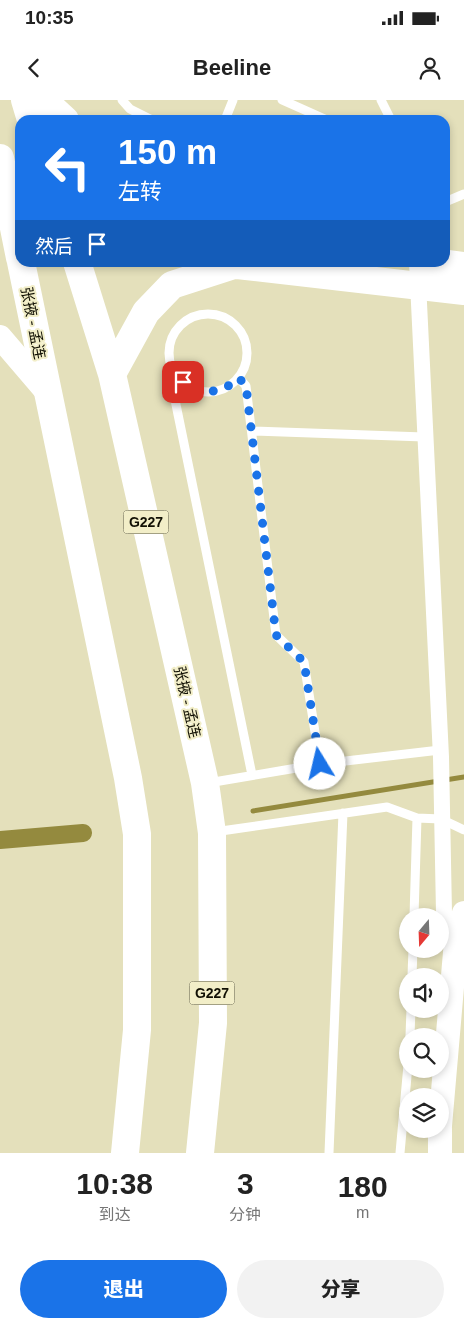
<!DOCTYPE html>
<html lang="zh">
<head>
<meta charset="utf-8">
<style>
	body { margin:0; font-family:Arial,"Noto Sans SC",sans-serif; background:#f2f2f2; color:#222; height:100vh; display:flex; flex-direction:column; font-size:19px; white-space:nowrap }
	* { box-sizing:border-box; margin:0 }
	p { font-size:16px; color:#767676 }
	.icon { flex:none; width:28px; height:28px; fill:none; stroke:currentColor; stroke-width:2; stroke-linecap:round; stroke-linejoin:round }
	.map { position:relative; height:1053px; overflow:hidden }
	.details { display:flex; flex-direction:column; background:#fff; flex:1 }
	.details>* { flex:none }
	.guide { position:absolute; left:15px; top:15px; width:435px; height:152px; border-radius:15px; box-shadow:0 2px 8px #0003; background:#1a73e8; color:#fff; overflow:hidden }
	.needle { width:32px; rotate:199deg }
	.tools { position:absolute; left:399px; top:808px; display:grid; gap:10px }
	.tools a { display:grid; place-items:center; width:50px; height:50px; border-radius:50%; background:#fff; box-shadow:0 2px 8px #0003; font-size:25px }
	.pin { position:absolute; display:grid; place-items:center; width:42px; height:42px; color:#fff; margin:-21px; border-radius:10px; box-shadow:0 2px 8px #0006 }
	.me { position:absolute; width:55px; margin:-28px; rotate:351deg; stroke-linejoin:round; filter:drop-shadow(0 0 4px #0008) }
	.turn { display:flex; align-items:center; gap:18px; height:105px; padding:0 20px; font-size:22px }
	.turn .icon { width:65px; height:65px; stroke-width:2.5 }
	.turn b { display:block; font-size:35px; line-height:42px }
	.then { display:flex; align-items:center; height:48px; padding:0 20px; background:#0003; gap:10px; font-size:19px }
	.eta { display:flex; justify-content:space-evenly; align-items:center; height:85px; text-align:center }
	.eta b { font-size:30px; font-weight:800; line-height:35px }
	.cta { display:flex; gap:10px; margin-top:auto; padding:10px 20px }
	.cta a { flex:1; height:58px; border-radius:30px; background:#1a73e8; color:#fff; font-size:20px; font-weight:800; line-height:58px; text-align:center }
	.cta a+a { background:#f2f2f2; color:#222 }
	.status { display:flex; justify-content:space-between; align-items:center; height:35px; padding:0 25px; background:#fff; direction:ltr }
	.status svg { height:14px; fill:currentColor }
	header { display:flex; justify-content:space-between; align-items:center; height:65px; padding:0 20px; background:#fff; font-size:22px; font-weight:800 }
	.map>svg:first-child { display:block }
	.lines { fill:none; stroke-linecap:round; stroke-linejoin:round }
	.stream { stroke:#948a3e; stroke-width:5 }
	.canal { stroke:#948a3e; stroke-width:18 }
	.service { stroke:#fff; stroke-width:9 }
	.minor { stroke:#fff; stroke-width:16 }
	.secondary { stroke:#fff; stroke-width:24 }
	.trunk { stroke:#fff; stroke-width:28 }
	.route { stroke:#1a73e8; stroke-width:9; stroke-dasharray:0 16.2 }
	.labels { text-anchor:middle; stroke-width:4; stroke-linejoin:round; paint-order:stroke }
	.shield { fill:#f2eec8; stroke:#54533f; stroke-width:1 }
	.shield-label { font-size:14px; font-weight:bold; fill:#111004 }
	.street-label { font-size:15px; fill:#111004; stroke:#f2eec8 }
</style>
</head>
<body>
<div class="status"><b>10:35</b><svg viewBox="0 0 49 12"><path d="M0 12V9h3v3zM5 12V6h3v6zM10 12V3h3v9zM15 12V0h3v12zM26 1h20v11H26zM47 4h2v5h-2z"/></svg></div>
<header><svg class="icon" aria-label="back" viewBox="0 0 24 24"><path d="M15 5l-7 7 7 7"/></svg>Beeline<svg class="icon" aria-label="person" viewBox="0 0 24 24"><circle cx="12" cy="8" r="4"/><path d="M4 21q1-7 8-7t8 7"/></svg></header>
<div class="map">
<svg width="464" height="1053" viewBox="0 0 464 1053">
	<rect width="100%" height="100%" fill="#e4e0bb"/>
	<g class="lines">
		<path class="stream" d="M253,711l211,-34"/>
		<path class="canal" d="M0,740l83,-7"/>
		<path class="service" d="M122,0l8,9 22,11
			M282,0l45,20
			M381,0l10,20
			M225,20l8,-20
			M445,102l19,-8
			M169 253a39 39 0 1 1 78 0a39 39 0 1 1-78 0Z
			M176,275l-3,15 79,385
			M239,278l7,8 30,249 28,27 16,102
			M252,331l172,6
			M208,683l112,-19 120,-14
			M214,732l173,-25 30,11 24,1 23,11
			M414,816l3,-98
			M412,876l1,-27
			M410,936l1,-27
			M329,1053l14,-340
			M400,1053l8,-88"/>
		<path class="minor" d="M417,162l24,495 3,156 12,28"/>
		<path class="secondary" d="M0,237l47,55
			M440,1026l16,-185 8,-28
			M440,1053v-24"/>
		<path class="trunk" d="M25,0l6,20
			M43,0l22,20
			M0,58l20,100
			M21,162l107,516 9,56v196l-12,123
			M77,162l35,112 93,409 7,50 1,190 -13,130
			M210,162l254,29
			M433,162l31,4
			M112,274l34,-62 26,-27 62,-20"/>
	</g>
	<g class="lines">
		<path class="route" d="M183,282c19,14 38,12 56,-4l7,8 30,249 28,27 16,102"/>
	</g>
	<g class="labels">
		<g class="shield">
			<rect x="123.5" y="410.5" width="45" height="23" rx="4"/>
			<rect x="189.5" y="881.5" width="45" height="23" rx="4"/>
		</g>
		<g class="shield-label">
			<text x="146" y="427">G227</text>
			<text x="212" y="898">G227</text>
		</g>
		<g class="street-label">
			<text transform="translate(33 223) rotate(79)" y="5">张掖 - 孟连</text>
			<text transform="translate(187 602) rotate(77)" y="5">张掖 - 孟连</text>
		</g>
	</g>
</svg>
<div class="tools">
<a><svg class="needle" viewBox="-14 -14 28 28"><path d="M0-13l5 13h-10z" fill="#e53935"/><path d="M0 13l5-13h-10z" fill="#767676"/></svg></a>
<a><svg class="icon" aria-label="sound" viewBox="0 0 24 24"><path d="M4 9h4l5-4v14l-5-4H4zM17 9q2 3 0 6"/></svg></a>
<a><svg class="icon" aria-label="search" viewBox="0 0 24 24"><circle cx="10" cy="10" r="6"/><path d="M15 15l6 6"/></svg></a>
<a><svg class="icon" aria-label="layers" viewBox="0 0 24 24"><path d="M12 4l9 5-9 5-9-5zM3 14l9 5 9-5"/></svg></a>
</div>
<div class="pin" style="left:183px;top:282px;background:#d93025"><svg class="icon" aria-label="arrive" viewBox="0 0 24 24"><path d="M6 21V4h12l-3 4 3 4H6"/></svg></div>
<svg class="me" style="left:320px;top:664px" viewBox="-20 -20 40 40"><circle r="19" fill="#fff"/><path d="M0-13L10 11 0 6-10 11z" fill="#1a73e8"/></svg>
<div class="guide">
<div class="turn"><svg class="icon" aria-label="left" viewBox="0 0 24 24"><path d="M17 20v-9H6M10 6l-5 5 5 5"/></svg><div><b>150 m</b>左转</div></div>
<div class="then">然后<svg class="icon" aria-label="arrive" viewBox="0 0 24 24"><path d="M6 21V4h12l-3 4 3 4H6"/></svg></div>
</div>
</div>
<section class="details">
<div class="eta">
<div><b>10:38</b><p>到达</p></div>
<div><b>3</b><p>分钟</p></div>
<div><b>180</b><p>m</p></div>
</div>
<div class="cta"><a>退出</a><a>分享</a></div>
</section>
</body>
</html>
